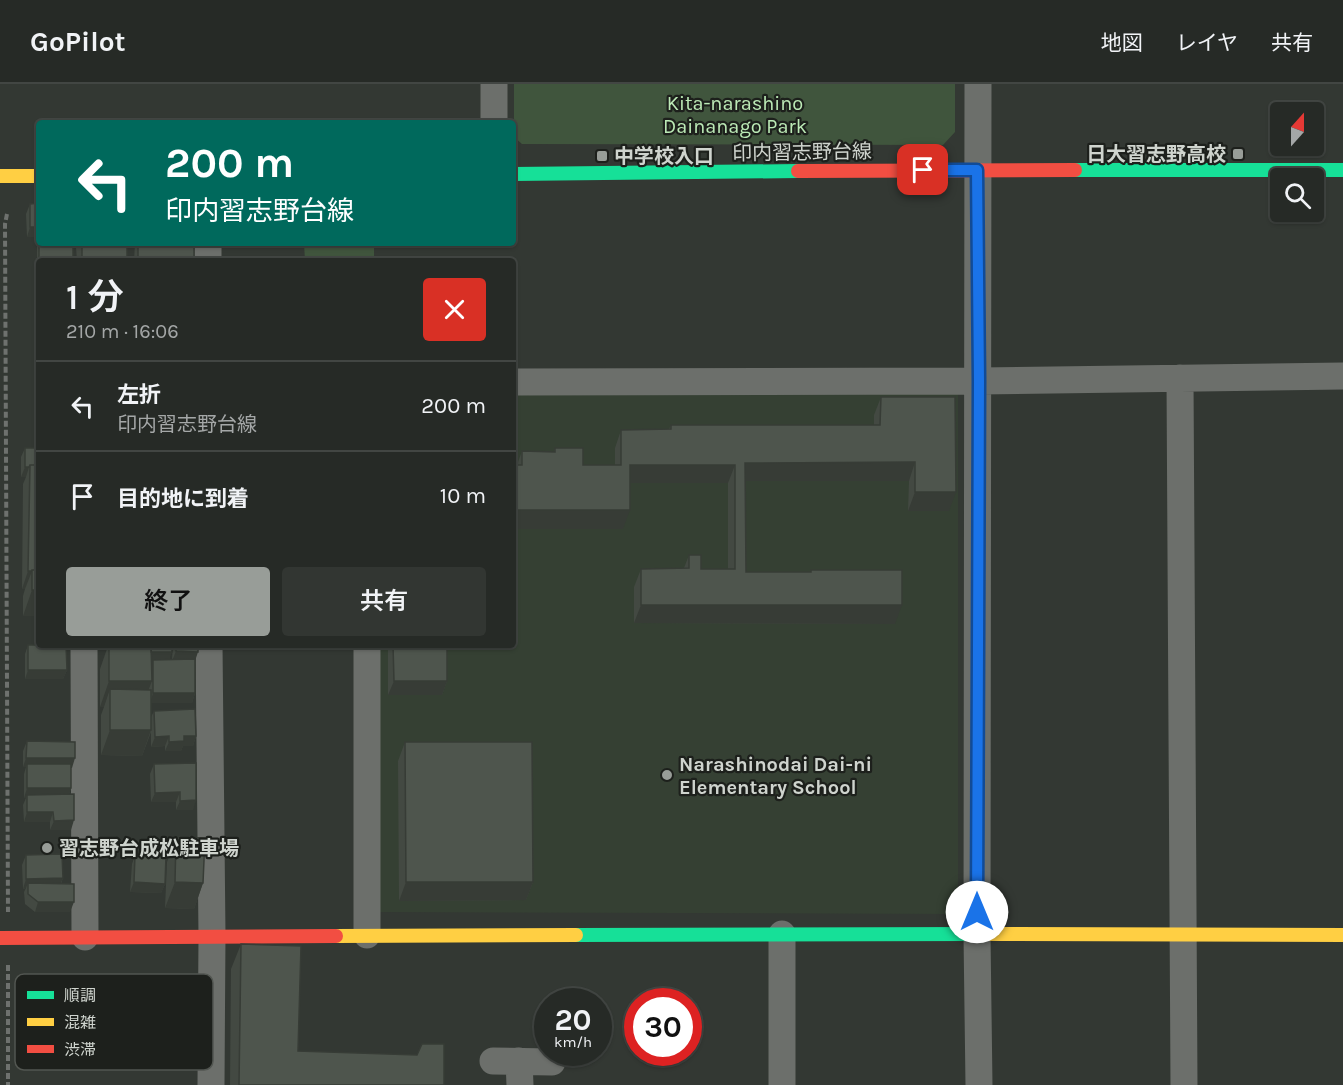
<!DOCTYPE html>
<html lang="ja">
<head>
<meta charset="utf-8">
<style>
	body { margin:0; font-family:Karla,"Noto Sans JP",sans-serif; background:#323632; color:#f1f3f6; height:100vh; display:flex; flex-direction:column; font-size:22px; white-space:nowrap }
	* { box-sizing:border-box; margin:0 }
	p { font-size:20px; color:#a4a7a7 }
	.icon { flex:none; width:33px; height:33px; fill:none; stroke:currentColor; stroke-width:2; stroke-linecap:round; stroke-linejoin:round }
	.map { position:relative; flex:1; overflow:hidden }
	.details { position:absolute; left:36px; top:174px; width:480px; height:390px; display:flex; flex-direction:column; background:#262a26; border-radius:6px; box-shadow:0 2px 4px #0004,0 0 0 2px #424643 }
	.details>* { flex:none }
	.hud { position:absolute; left:36px; top:36px; width:480px; height:126px; border-radius:6px; box-shadow:0 2px 4px #0004,0 0 0 2px #424643; background:#00695c; color:#fff; overflow:hidden }
	.needle { width:39px; rotate:21deg }
	.buttons { position:absolute; left:1270px; top:18px; display:grid; gap:12px }
	.buttons a { display:grid; place-items:center; width:54px; height:54px; border-radius:6px; background:#262a26; box-shadow:0 2px 4px #0004,0 0 0 2px #424643; font-size:30px }
	.speed { position:absolute; left:534px; top:904px; display:flex; gap:12px; font-size:30px; font-weight:700; text-align:center }
	.speed>* { display:grid; place-content:center; width:78px; height:78px; border-radius:50%; background:#262a26; box-shadow:0 2px 4px #0004,0 0 0 2px #424643; line-height:1 }
	.speed small { font-size:15px; font-weight:400 }
	.speed .limit { border:9px solid #d22; background:#fff; color:#111 }
	.pin { position:absolute; display:grid; place-items:center; width:51px; height:51px; color:#fff; margin:-26px; border-radius:12px; box-shadow:0 3px 9px #0006 }
	.me { position:absolute; width:66px; margin:-33px; rotate:0deg; stroke-linejoin:round; filter:drop-shadow(0 0 4px #0008) }
	.turn { display:flex; align-items:center; gap:21px; height:126px; padding:0 30px; font-size:27px }
	.turn .icon { width:78px; height:78px; stroke-width:2.5 }
	.turn b { display:block; font-size:42px; line-height:51px }
	.round { display:grid; place-items:center; flex:none; width:63px; height:63px; border-radius:6px; background:#323632 }
	.headline { display:flex; align-items:center; justify-content:space-between; height:102px; padding:0 30px }
	h1 { font-size:36px; font-weight:600; line-height:45px }
	.button { display:flex; gap:12px; margin-top:auto; padding:12px 30px }
	.button a { flex:1; height:69px; border-radius:6px; background:#989d98; color:#111; font-size:24px; font-weight:600; line-height:69px; text-align:center }
	.button a+a { background:#323632; color:#f1f3f6 }
	ul { padding:0; list-style:none }
	li { display:flex; align-items:center; gap:18px; height:90px; padding:0 30px; border-top:2px solid #424643 }
	li div { flex:1 }
	li b { display:block; font-size:22px }
	li em { font-style:normal }
	header { display:flex; align-items:center; gap:36px; box-sizing:border-box; height:84px; padding:0 30px; background:#262a26; border-bottom:2px solid #424643 }
	header strong { font-size:28px }
	nav { display:flex; gap:33px; margin-inline-start:auto; font-size:21px }
	.map>svg:first-child { display:block }
	.built { fill:#354033 }
	.green { fill:#40553d }
	.lines { fill:none; stroke-linecap:round; stroke-linejoin:round }
	.path { stroke:#6e716e; stroke-width:4; stroke-dasharray:6 3; stroke-linecap:butt }
	.street { stroke:#6c6f6b; stroke-width:27 }
	.fast { stroke:#16e098; stroke-width:14 }
	.slow { stroke:#ffcf43; stroke-width:14 }
	.jam { stroke:#f24e42; stroke-width:14 }
	.wall { fill:#434942 }
	.shaded-wall { fill:#373c36 }
	.building { fill:#4e554d; stroke:#373c36; stroke-width:1.5 }
	.route-casing { stroke:#114b97; stroke-width:15 }
	.route { stroke:#1a73e8; stroke-width:10 }
	.poi-dot { fill:#989d98; stroke:#1d201c; stroke-width:2 }
	.labels { text-anchor:middle; stroke-width:4.5; stroke-linejoin:round; paint-order:stroke }
	.park-label { font-size:20px; fill:#bceab6; stroke:#1d201c }
	.street-label { font-size:20px; fill:#cfd4ce; stroke:#1d201c }
	.poi-label { font-size:20px; font-weight:bold; fill:#cfd4ce; stroke:#1d201c; text-anchor:start }
	.key { fill:#1d201c; stroke:#525651; stroke-width:1.5 }
	.key-label { font-size:16px; fill:#cfd4ce }
</style>
</head>
<body>
<header>
<strong>GoPilot</strong>
<nav><a>地図</a><a>レイヤ</a><a>共有</a></nav>
</header>
<div class="map">
<svg width="1343" height="1001" viewBox="0 0 1343 1001">
	<rect width="100%" height="100%" fill="#333833"/>
	<path class="built" d="M958,304v516l-10,10 -571,-2v-267h136v-255z"/>
	<path class="green" d="M514,0h441v48l-12,13 -421,-1 -8,-7z
		M304,159h70v18h-69z"/>
	<g class="lines">
		<path class="path" d="M7,130l-2,10 3,688
			M8,881v120"/>
		<path class="street" d="M978,0l-1,851 2,150
			M494,39v-39
			M208,159v18
			M1180,294l4,707
			M513,298l466,-1 364,-5
			M84,561l1,292
			M209,561l3,290 -1,150
			M367,561v290
			M493,977l59,1
			M519,977l1,24
			M782,1001v-151"/>
		<path class="fast" d="M1075,86h268
			M513,90l285,-3
			M576,851l405,-1"/>
		<path class="slow" d="M0,92h39
			M981,850l362,1
			M336,852l240,-1"/>
		<path class="jam" d="M798,87l277,-1
			M0,854l336,-2"/>
	</g>
	<path class="wall" d="M39,119v34h-12l-1,-23 4,-10z
		M39,156l34,19 -1,2h-33l-2,2v-18z
		M78,159h49v18h-50l-1,-14z
		M135,159h59v18h-60z
		M881,313l68,114h-41l1,-30h-164l1,91h64l1,-2 84,54 -261,-1v-36l7,-18 43,-1 5,-13 12,14h27v-86h-98l-7,46 -106,-64 5,-14 32,1 1,-4 28,17h32v-17l6,-18 48,-1 2,-4h203v-10z
		M25,364h14v168h-16v-20l2,-7h-3l1,-105 3,-7h-5v-20z
		M28,561l39,25 -4,9h-38v-25z
		M102,561h70l-3,15h3l1,-15h25l-3,16v32l-3,10h-41v14l3,-6 42,25 -3,10h-10l-2,5h-16v-5l-14,1v-15l-9,24 -41,-1v-40l3,-8h-4v-38l8,-23h-6z
		M388,561h59v36l-5,14h-54z
		M27,657l44,27v20l-2,6 2,36h-21v-8h-26l-1,-17 3,-7h-2v-24l2,-7h-3v-16z
		M405,658l128,140 -7,18 -127,1 -1,-140z
		M196,679l-3,47h-17v-8h-25l-1,-28 4,-10z
		M176,753l27,46 -9,26 -29,-1 2,-46z
		M26,771l37,23 -2,6 9,28h-35l-10,-8 -1,-12 2,-4 -3,1 -1,-24z
		M135,771l30,29 -4,9 -31,-1 2,-28z
		M241,860l57,107 146,34h-214l1,-116z"/>
	<path class="shaded-wall" d="M30,143h9v10h-12z
		M138,173h25l-2,4h-24z
		M39,174l34,1 -1,2h-33v2h-2z
		M915,378l-6,19h-170l6,-18z
		M630,381h105l-7,18h-105z
		M25,383h4l-3,10h-5z
		M915,408h41l-7,19h-41z
		M513,426h117l-7,19h-110z
		M28,487h4l-7,18h-3z
		M32,506h7v26h-16z
		M641,521h261l-7,19 -261,-1z
		M176,567l22,1 -3,9h-23z
		M151,568h21l-4,10 -15,-2 -1,2h-4z
		M28,586h39l-4,9h-38z
		M109,597h43l-10,25 -32,-17 -6,18h-4z
		M394,597h53l-5,14h-54z
		M153,609h42l-3,10h-42z
		M110,646h41l-9,26 -41,-1z
		M169,652l-4,10 -14,1 4,-10z
		M184,652h12l-3,10h-10l-2,5h-16l4,-9z
		M26,674h49l-3,10 -45,-4 -1,3h-3z
		M27,704h44l-3,10 -41,-3 -1,3h-2z
		M180,708l-4,10h-25l4,-9z
		M196,716l-3,10h-17l4,-9z
		M27,728h26l-3,10h-26z
		M74,736l-3,10h-21l4,-9z
		M63,794l-4,9 -31,-4 -2,5 -3,1 3,-10z
		M134,798l31,2 -4,9 -31,-1z
		M175,798l28,1 -9,26 -29,-1z
		M406,798h127l-7,18 -127,1z
		M38,818h36l-4,10h-35z"/>
	<path class="building" d="M39,119v24h-9v-23z
		M39,156v3h34v16l-34,-1z
		M82,159h45v18h-45z
		M138,159h56v18h-31v-4h-25z
		M881,313h74l1,95h-41v-30l-170,1 1,109h65v-2h91v35h-261v-36l48,-1v-13h12v14h34v-104h-105v45h-117v-45h9v-14l33,1v-4h28v17h38v-35l50,-1v-4h209z
		M25,364h14v17h-9l-1,2h-4z
		M30,381h9v105h-7v1h-4z
		M32,486h7v20h-7z
		M28,561h38l1,25h-39z
		M109,561h42l1,36h-43z
		M151,561h21v7h-21z
		M176,561h22v7l-22,-1z
		M393,561h54v36h-53z
		M195,575v34h-42v-33z
		M110,605l41,1v40h-41z
		M195,625l1,27h-12v5l-15,1v-6l-14,1 -1,-26z
		M27,657l48,1v16h-49z
		M405,658h127l1,140h-127z
		M196,679v37l-16,1v-9l-25,1 -1,-29z
		M27,680h44v24h-44z
		M74,710v26l-20,1 -1,-9h-26v-17z
		M176,753l29,1 -2,45 -28,-1z
		M62,770l1,24 -37,1v-24z
		M135,771l31,1 -1,28 -31,-2z
		M28,799l46,1v18h-36l-10,-8z
		M241,860l60,2 -3,105 119,4 5,-11h22v41h-205z"/>
	<g class="lines">
		<defs>
			<path id="route" d="M923,86h54l2,211 -2,531"/>
		</defs>
		<use href="#route" class="route-casing"/>
		<use href="#route" class="route"/>
	</g>
	<g class="poi-dot">
		<rect x="1232" y="64" width="12" height="12" rx="3"/>
		<rect x="596" y="66" width="12" height="12" rx="3"/>
		<circle cx="667" cy="691" r="6"/>
		<circle cx="47" cy="764" r="6"/>
	</g>
	<g class="labels">
		<g class="park-label">
			<text x="735" y="26">Kita-narashino<tspan x="735" dy="23">Dainanago Park</tspan></text>
		</g>
		<g class="street-label">
			<text transform="translate(802 68) rotate(-1)" y="7">印内習志野台線</text>
		</g>
		<g class="poi-label">
			<text x="1226" y="77" text-anchor="end">日大習志野高校</text>
			<text x="614" y="79">中学校入口</text>
			<text x="679" y="687">Narashinodai Dai-ni<tspan x="679" dy="23">Elementary School</tspan></text>
			<text x="59" y="771">習志野台成松駐車場</text>
		</g>
	</g>
	<rect x="15" y="890" width="198" height="96" rx="9" class="key"/>
	<rect x="27" y="907" width="27" height="8" fill="#16e098"/>
	<rect x="27" y="934" width="27" height="8" fill="#ffcf43"/>
	<rect x="27" y="961" width="27" height="8" fill="#f24e42"/>
	<g class="key-label">
		<text x="64" y="917">順調</text>
		<text x="64" y="944">混雑</text>
		<text x="64" y="971">渋滞</text>
	</g>
</svg>
<div class="buttons">
<a><svg class="needle" viewBox="-14 -14 28 28"><path d="M0-13l5 13h-10z" fill="#e53935"/><path d="M0 13l5-13h-10z" fill="#a4a7a7"/></svg></a>
<a><svg class="icon" aria-label="search" viewBox="0 0 24 24"><circle cx="10" cy="10" r="6"/><path d="M15 15l6 6"/></svg></a>
</div>
<div class="speed"><div>20<small>km/h</small></div><div class="limit">30</div></div>
<div class="pin" style="left:923px;top:86px;background:#d93025"><svg class="icon" aria-label="arrive" viewBox="0 0 24 24"><path d="M6 21V4h12l-3 4 3 4H6"/></svg></div>
<svg class="me" style="left:977px;top:828px" viewBox="-20 -20 40 40"><circle r="19" fill="#fff"/><path d="M0-13L10 11 0 6-10 11z" fill="#1a73e8"/></svg>
<div class="hud">
<div class="turn"><svg class="icon" aria-label="left" viewBox="0 0 24 24"><path d="M17 20v-9H6M10 6l-5 5 5 5"/></svg><div><b>200 m</b>印内習志野台線</div></div>
</div>
<section class="details">
<div class="headline"><div><h1>1 分</h1><p>210 m · 16:06</p></div><a class="round" style="background:#d93025;color:#fff"><svg class="icon" aria-label="close" viewBox="0 0 24 24"><path d="M6 6l12 12M18 6L6 18"/></svg></a></div>
<ul>
<li><svg class="icon" aria-label="left" viewBox="0 0 24 24"><path d="M17 20v-9H6M10 6l-5 5 5 5"/></svg><div><b>左折</b><p>印内習志野台線</p></div><em>200 m</em></li>
<li><svg class="icon" aria-label="arrive" viewBox="0 0 24 24"><path d="M6 21V4h12l-3 4 3 4H6"/></svg><div><b>目的地に到着</b></div><em>10 m</em></li>
</ul>
<div class="button"><a>終了</a><a>共有</a></div>
</section>
</div>
</body>
</html>
